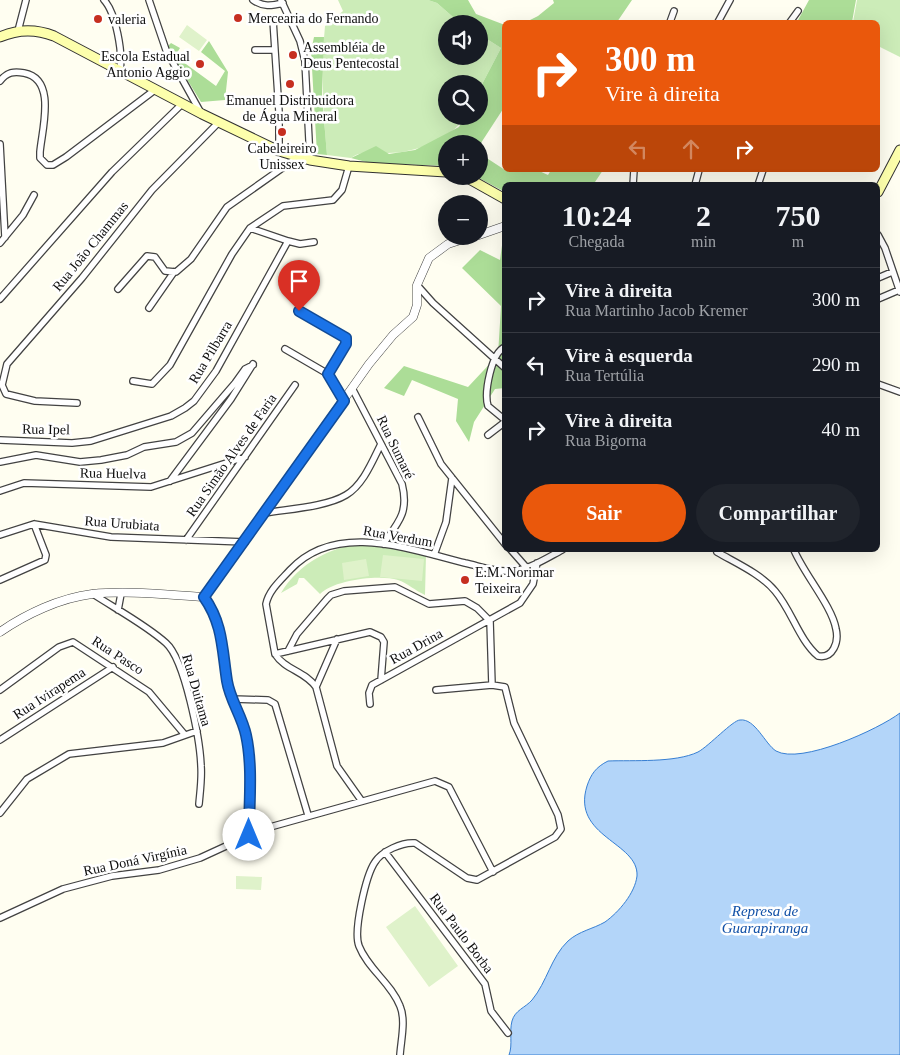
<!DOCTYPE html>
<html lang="pt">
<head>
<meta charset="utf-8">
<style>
	body { margin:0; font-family:"Times New Roman",serif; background:#20242c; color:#f1f3f6; height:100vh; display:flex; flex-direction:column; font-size:19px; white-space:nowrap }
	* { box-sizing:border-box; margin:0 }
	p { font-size:16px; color:#9ea1a6 }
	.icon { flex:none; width:28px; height:28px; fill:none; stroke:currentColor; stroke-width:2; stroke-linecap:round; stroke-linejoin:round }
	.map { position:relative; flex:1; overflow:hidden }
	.drawer { position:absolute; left:502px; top:182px; width:378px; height:370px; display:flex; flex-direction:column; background:#171b24; border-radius:8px; box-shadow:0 5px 20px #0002 }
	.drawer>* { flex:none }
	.guide { position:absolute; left:502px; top:20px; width:378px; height:152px; border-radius:8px; box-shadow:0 5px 20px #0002; background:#ea580c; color:#fff; overflow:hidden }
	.fabs { position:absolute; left:438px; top:15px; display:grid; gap:10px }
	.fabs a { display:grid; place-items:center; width:50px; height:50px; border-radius:50%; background:#171b24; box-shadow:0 5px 20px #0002; font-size:25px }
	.pin { position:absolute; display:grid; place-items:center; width:42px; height:42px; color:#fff; margin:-51px -21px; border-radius:50% 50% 50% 0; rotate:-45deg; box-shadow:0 0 5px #0007 }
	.pin .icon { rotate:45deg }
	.me { position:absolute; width:55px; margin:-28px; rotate:0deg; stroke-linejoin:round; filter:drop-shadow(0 0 4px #0008) }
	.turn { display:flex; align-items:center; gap:18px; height:105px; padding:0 20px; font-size:22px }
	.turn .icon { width:65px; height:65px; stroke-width:2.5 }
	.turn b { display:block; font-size:35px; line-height:42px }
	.lanes { display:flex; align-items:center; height:48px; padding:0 20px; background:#0003; justify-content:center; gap:25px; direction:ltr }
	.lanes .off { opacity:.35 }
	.eta { display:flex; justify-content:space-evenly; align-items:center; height:85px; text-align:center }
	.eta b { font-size:30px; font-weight:600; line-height:35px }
	.cta { display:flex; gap:10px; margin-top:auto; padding:10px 20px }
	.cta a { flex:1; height:58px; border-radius:30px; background:#ea580c; color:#fff; font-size:20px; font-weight:600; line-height:58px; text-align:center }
	.cta a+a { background:#20242c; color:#f1f3f6 }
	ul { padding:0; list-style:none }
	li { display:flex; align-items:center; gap:15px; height:65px; padding:0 20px; border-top:1px solid #363941 }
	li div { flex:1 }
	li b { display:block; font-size:19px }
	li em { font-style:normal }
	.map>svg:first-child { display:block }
	.green { fill:#ccecb8 }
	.forest { fill:#acdd97 }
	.pitch { fill:#dff2ca }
	.water { fill:#b3d5f9; stroke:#377fd3 }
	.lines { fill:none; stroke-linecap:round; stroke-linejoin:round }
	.minor-casing { stroke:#424242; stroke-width:8 }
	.tertiary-casing { stroke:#424242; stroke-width:9 }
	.secondary-casing { stroke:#313131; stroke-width:11 }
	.minor { stroke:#fff; stroke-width:5.5 }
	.tertiary { stroke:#fff; stroke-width:8 }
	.secondary { stroke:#fdffac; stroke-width:9 }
	.route-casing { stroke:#114b97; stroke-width:12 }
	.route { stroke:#1a73e8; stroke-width:9 }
	.poi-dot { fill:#c62f20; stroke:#fff; stroke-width:2 }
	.labels { text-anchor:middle; stroke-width:5; stroke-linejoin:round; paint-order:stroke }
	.poi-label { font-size:14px; fill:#0f0f0f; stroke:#fff; text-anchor:start }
	.street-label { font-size:14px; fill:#0f0f0f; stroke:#fff }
	.water-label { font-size:15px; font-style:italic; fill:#1251a7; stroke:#fff }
</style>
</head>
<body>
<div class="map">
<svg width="900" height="1055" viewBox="0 0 900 1055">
	<rect width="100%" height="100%" fill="#fffef1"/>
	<path class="green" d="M338,0h90l9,3 24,21h-15v32h33v-22l22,14 -22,42v-6h-33v32h19c-13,24 -51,37 -77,37 -15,1 -26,-3 -37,5l-24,-3c-4,-43 -6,-86 -2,-129l18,-15z
		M857,0h43v57l-22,-11v-24h-25z
		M366,543l60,12 -1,40c-9,-4 -18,-12 -27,-15 -18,-6 -65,0 -78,14l-16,-16h-5l-2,6 -16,9c18,-30 50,-47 85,-50z"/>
	<path class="forest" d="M428,0h40l8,14 29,11v81l-26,40v-2h-33v22l-76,-3 -19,-5 25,-12 13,8 26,-4 44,-23 6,-11h14v-26l22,-42 -22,-14v-10h-18l-24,-21z
		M553,0h79l-15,22h-91l12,-6 16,-13z
		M809,0h47l-4,22h-55z
		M314,37h10l-2,59 5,59 -10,-1 -6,-103z
		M209,41l19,31 -3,28 -24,2 -34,-55 4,-4 9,5 -5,8 41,30 9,-15 -24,-19z
		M479,153l26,17h32l11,5 3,-5h52l-10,15h-88v7l-30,-16h4z
		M505,236v152l-10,1 -21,33 -5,20 -13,-21 2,-22 -46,-19 -8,16 -20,-8 20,-22 64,21 30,-32 3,-49 -39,-38 18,-18 20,10 3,-22z"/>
	<path class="pitch" d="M187,25l20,15 -8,11 -20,-14z
		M383,555l41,4 -2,22 -42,-4z
		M366,559l3,17 -25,4 -2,-17z
		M236,876l26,1 -1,13 -25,-1z
		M415,906l43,60 -29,21 -43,-60z"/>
	<path class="water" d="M900,713v342h-391c4,-10 0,-23 3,-34 3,-11 13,-13 20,-21 15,-18 19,-43 36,-59 11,-10 25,-12 37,-19 14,-10 30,-29 32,-46 2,-34 -66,-39 -50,-90 4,-12 9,-19 21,-25 25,-1 67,2 90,-9 11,-6 35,-32 42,-32 15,-2 25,24 36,31 25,14 103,-22 124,-38z"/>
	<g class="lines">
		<defs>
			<path id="minor" d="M104,0c12,13 19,53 16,70
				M149,0l17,50 35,63
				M253,0c10,7 18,6 30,3
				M281,0l19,41 5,20 5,99
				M273,20l6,92v39
				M670,22l4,-11
				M718,22l12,-22
				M790,22l8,-11
				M18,31l8,-31
				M255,50h20
				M0,81c7,-9 14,-10 24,-8 33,6 18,56 16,79v6l7,7h6l13,-8 90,-68
				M0,144l5,93
				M633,185l1,-15
				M695,185l4,-15
				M758,185l5,-15
				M250,228l38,13
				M878,235l7,13 15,44
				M0,243l23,-28 11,-20
				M878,278l14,-6
				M417,285l16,18 72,65
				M118,289l29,-33 8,1 10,14 11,1 15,-13 36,-52 71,-50
				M0,299l112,-127 70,-68
				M878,299l21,-9
				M149,308l25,-36
				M299,311l48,27 -1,6 -18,30
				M505,347c-14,6 -21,46 -17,59l17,14
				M285,349l43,25 16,27
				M133,381l19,3 18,-19 62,-111 18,-26 33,-22 50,-6 9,-10 7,-24
				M878,384l22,8
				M352,388l50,96c7,28 -3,38 -19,60
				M77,403l-42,-2 -29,-7 -4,-9 5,-21 75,-86 70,-88 66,-67
				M418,417l23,47 64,80
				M488,435l17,-13
				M0,440l72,3 19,-2 80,-25 14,-8 9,-7 22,-30 72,-130 12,3 14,-2
				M0,462l36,-7 44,7 21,-2 26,-5 17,-8 32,-5 16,-9 43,-50 10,-14 8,-4
				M170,481l61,-82 22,-35
				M0,491l24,-8 127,4 94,-30
				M265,513c23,-4 61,-6 81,-18 17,-10 26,-33 35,-51
				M0,535l34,-11 77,13 134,5
				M186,540l109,-155
				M511,550l15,17
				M717,552c19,11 44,22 58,39 17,20 24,49 43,65 15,3 21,-14 18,-27 -4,-23 -32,-55 -42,-79
				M434,555l12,-33 6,-44
				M0,580l45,-20 1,-5 -12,-31
				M93,594c23,15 53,31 73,49 19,17 34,97 35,123 1,13 -1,26 -2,38
				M204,597c19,26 18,54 23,84 3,18 15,33 18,50 8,34 4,70 4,104
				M118,610l3,-16
				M490,621l2,64
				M288,651l9,-17 30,-35 4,-4 13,-4 51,-4 34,17 36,-3 12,7 13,13
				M275,654l95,-22 11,5 3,5 -3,38
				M316,687l21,-48
				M0,690l59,-43 14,-5 76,50 36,43
				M233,699l35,1 7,4 33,111
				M370,704l-1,-11 3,-8 148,-82 13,-19 4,-21
				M0,740l113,-73
				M361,800l-24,-34 -21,-79c-11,-16 -31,-17 -41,-33l-9,-50c3,-14 15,-24 24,-34 46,-49 119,-21 175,-7 14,3 27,8 41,8 20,1 39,-12 56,-21
				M0,813l27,-34 42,-25 94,-11 34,-12
				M385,852l100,132 6,27 17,22
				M0,918l63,-29 49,-13 47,-6 41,-12 63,-29 172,-48 14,6 44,85
				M400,1055c1,-15 6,-35 0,-49 -9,-23 -32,-37 -41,-60 -6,-15 7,-71 16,-84 7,-11 27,-20 40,-19l52,35 10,2 78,-43 6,-8 -3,-14 -44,-92 -9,-36 -13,-2 -56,5"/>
			<path id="tertiary" d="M479,235l26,-9
				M0,632c26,-18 60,-34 92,-38 36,-4 76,1 112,3l165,-233 24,-29 20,-18 4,-12v-20l12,-27 19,-14 25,-8"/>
			<path id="secondary" d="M0,37c18,-8 36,-8 54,-1l148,78 77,37 31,9 39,6 97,6
				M464,176l41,23
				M878,192l22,-42"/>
		</defs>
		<use href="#minor" class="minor-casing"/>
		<use href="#tertiary" class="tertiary-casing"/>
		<use href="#secondary" class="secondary-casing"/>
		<use href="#minor" class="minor"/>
		<use href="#tertiary" class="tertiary"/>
		<use href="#secondary" class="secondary"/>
	</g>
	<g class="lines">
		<defs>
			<path id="route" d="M249,835c0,-33 4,-68 -3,-100 -4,-19 -16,-35 -19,-54 -5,-32 -4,-57 -23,-84l140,-196 -16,-27 18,-30v-6l-47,-27"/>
		</defs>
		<use href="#route" class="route-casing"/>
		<use href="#route" class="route"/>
	</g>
	<g class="poi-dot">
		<circle cx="238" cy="18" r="5"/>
		<circle cx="98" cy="19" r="5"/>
		<circle cx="293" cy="55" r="5"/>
		<circle cx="200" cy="64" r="5"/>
		<circle cx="290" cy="84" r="5"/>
		<circle cx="282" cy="132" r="5"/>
		<circle cx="465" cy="580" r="5"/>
	</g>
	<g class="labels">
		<g class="poi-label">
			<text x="248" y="23">Mercearia do Fernando</text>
			<text x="108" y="24">valeria</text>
			<text x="303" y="52">Assembléia de<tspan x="303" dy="16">Deus Pentecostal</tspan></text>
			<text x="190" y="61" text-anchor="end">Escola Estadual<tspan x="190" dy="16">Antonio Aggio</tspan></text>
			<text x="290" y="105" text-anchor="middle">Emanuel Distribuidora<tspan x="290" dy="16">de Água Mineral</tspan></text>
			<text x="282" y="153" text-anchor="middle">Cabeleireiro<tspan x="282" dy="16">Unissex</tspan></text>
			<text x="475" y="577">E.M. Norimar<tspan x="475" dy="16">Teixeira</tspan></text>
		</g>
		<g class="street-label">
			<text transform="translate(90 246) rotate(-51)" y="5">Rua João Chammas</text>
			<text transform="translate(210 352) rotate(-59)" y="5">Rua Pilbarra</text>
			<text transform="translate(46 429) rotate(1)" y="5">Rua Ipel</text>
			<text transform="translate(396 447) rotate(64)" y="5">Rua Sumaré</text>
			<text transform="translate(231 455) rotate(-55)" y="5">Rua Simão Alves de Faria</text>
			<text transform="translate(113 473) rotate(1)" y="5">Rua Huelva</text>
			<text transform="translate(122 523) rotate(4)" y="5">Rua Urubiata</text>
			<text transform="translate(398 536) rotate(10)" y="5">Rua Verdum</text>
			<text transform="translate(416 646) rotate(-29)" y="5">Rua Drina</text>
			<text transform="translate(118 655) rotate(33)" y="5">Rua Pasco</text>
			<text transform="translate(197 690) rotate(74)" y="5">Rua Duitama</text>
			<text transform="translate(49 693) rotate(-33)" y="5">Rua Ivirapema</text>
			<text transform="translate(135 860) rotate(-12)" y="5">Rua Doná Virgínia</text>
			<text transform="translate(462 933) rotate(53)" y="5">Rua Paulo Borba</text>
		</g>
		<g class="water-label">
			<text x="765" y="916">Represa de<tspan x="765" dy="17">Guarapiranga</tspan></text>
		</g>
	</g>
</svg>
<div class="fabs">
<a><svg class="icon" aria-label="sound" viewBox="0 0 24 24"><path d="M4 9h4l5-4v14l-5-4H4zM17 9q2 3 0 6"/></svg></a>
<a><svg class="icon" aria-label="search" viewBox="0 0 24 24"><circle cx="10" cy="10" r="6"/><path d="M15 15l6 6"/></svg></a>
<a>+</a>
<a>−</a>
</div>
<div class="pin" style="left:299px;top:311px;background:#d93025"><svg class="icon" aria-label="arrive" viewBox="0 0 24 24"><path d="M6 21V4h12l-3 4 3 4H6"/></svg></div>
<svg class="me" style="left:249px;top:835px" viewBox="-20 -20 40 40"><circle r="19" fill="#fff"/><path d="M0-13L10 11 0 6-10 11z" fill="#1a73e8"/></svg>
<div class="guide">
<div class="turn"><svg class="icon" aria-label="right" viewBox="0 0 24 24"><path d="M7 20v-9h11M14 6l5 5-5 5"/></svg><div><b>300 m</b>Vire à direita</div></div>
<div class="lanes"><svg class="icon off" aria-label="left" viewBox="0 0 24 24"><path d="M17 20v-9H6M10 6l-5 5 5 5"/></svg><svg class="icon off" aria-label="ahead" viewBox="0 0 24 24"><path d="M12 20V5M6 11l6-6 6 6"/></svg><svg class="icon" aria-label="right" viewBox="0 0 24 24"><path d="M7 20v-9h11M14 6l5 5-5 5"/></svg></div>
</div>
<section class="drawer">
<div class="eta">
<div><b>10:24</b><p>Chegada</p></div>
<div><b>2</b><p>min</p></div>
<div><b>750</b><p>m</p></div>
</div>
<ul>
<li><svg class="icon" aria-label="right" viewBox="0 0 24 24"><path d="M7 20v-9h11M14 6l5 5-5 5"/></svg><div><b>Vire à direita</b><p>Rua Martinho Jacob Kremer</p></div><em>300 m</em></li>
<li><svg class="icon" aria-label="left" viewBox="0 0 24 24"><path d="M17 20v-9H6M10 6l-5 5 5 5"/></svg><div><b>Vire à esquerda</b><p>Rua Tertúlia</p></div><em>290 m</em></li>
<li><svg class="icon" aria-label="right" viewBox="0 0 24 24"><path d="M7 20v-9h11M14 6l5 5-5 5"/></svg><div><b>Vire à direita</b><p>Rua Bigorna</p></div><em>40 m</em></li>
</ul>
<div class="cta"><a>Sair</a><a>Compartilhar</a></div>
</section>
</div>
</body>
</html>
